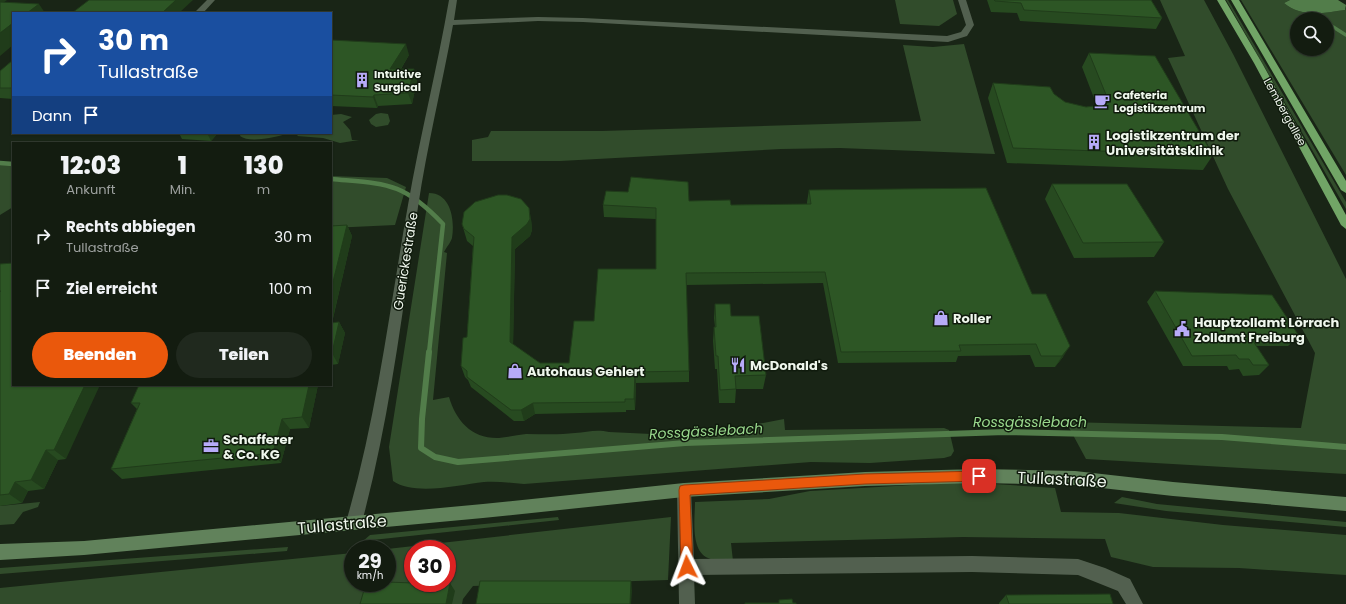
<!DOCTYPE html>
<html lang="de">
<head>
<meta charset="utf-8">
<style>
	body { margin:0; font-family:Poppins,sans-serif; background:#20291e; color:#f1f3f6; height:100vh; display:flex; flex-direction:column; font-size:15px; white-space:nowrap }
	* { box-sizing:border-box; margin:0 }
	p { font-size:13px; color:#9da19f }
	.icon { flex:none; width:22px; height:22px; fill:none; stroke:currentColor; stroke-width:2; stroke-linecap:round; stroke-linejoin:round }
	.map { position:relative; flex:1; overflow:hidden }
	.side { position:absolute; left:12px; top:142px; width:320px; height:244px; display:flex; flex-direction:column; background:#131c10; border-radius:0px; box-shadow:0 1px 3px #0004,0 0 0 1px #323a30 }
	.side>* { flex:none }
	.banner { position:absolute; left:12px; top:12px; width:320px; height:122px; border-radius:0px; box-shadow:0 1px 3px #0004,0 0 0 1px #323a30; background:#1a4fa0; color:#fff; overflow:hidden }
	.controls { position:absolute; left:1290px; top:12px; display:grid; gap:8px }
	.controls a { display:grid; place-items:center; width:44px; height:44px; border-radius:50%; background:#131c10; box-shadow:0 1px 3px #0004,0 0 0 1px #323a30; font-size:20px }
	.speed { position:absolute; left:344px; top:540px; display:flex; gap:8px; font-size:20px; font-weight:700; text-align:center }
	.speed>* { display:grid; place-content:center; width:52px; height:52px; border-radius:50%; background:#131c10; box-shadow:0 1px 3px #0004,0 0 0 1px #323a30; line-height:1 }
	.speed small { font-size:10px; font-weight:400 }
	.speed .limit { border:6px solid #d22; background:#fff; color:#111 }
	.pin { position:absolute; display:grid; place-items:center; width:34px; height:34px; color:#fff; margin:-17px; border-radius:8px; box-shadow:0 2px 6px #0006 }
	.me { position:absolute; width:44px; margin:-22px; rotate:357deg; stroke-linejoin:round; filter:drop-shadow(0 0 3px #0008) }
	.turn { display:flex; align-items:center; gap:14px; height:84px; padding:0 20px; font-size:18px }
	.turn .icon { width:52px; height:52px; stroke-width:2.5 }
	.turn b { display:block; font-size:28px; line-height:34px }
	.then { display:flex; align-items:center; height:38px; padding:0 20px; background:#0003; gap:8px; font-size:15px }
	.eta { display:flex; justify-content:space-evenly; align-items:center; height:68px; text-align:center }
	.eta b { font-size:24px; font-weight:800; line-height:28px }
	.primary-button { display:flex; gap:8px; margin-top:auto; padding:8px 20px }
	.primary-button a { flex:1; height:46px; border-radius:24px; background:#ea580c; color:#fff; font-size:16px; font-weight:800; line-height:46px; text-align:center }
	.primary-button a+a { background:#20291e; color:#f1f3f6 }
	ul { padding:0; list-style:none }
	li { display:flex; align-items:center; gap:12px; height:52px; padding:0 20px }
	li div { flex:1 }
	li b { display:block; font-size:15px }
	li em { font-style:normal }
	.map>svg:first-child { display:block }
	.green { fill:#314c2b; fill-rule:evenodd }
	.water { fill:#527d4a }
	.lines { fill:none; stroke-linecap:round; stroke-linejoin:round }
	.stream-far2 { stroke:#527d4a; stroke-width:3.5 }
	.stream-far1 { stroke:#527d4a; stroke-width:4.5 }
	.stream { stroke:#527d4a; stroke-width:6 }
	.street { fill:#52604f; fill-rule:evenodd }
	.secondary { fill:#61825b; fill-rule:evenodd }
	.primary { fill:#71a566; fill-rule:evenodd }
	.wall { fill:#274a20 }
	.shaded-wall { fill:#203c1a }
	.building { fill:#2d5625; stroke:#203c1a }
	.route { fill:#ea580c; stroke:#983908 }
	.labels { text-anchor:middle; stroke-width:3; stroke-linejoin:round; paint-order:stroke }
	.far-poi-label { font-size:11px; font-weight:bold; fill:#eff7ed; stroke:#101b0d; text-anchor:start }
	.far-street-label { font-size:11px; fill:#eff7ed; stroke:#101b0d }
	.poi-label { font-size:13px; font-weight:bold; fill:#eff7ed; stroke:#101b0d; text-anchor:start }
	.street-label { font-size:13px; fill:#eff7ed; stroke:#101b0d }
	.water-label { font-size:14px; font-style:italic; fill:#99d88d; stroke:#101b0d }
	.near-street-label { font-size:16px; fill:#eff7ed; stroke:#101b0d }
</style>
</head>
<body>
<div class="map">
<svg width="1346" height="604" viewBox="0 0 1346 604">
	<rect width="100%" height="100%" fill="#192516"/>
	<path class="green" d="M895,0h58l4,14 -18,12 -39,-2z
		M1160,0h44l29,54 113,225v195l-260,-15 -20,-37 235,6 14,-75 -87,-164 -60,-131 17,-2z
		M1226,0h2l118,202v7z
		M1241,0h49l-6,3c18,15 39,10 61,7l1,-2v167zM1297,19h30v30h-30z
		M964,44l31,110 -155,-6 -59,1 -221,12h-88v-21l16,-3 3,-6h111l319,-10 -18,-76 30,2z
		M381,113l7,1 2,7 -2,4 -12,2 -5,-3 -2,-4 7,-6z
		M341,114l11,3 -9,5 7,8 2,10h7l-19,3 -17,-5 -26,-2 3,-3h31v-18z
		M241,133h50c-12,3 -41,11 -51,3z
		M0,162l13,1v44l-13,8z
		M331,176l56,2 19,9 -11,38 -64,3z
		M429,193c22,0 26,27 23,45 -1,4 -6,10 -8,14l3,1 -14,147 16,-3c7,24 23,42 50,41 9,-1 18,-3 27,-4 17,0 33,1 49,-1 12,-1 22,-4 34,-1l63,3 44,-3 68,-13 1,11 159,-2 5,2 5,21 -3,5 -7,2 -74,5 -59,-1 -287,22c-13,-1 -27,-3 -40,-2 -26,3 -69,14 -91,-1l-4,-34z
		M963,482l92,6 6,24 58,1 104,12 123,10v40l-107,-7 -86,-1 -42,-10 -6,-18 -142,-2 -232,6 2,18c-7,-1 -19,0 -25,-3 -18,-8 -13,-40 -13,-56l74,-3 41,-8z
		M1122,497l35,7 189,18v5l-180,-16 -52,-8z
		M40,502l-2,5 -15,5 -9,12 -14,1v-19z
		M558,517l1,3 -196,21 7,-6z
		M671,517l-3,63 -195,6 -10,13 -1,5h-462v-16l353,-35v30h34v-34zM413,549h34v34h-34z
		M288,547l-1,4 -287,23v-6z"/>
	<path class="water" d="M1290,0h48l8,5 -1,5c-22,3 -43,8 -61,-7z"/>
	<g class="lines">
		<path class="stream-far2" d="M1313,14l7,5
			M1327,23l19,12"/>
		<path class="stream-far1" d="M0,163l13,1
			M331,179c55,5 71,2 112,45l-14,129"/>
		<path class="stream" d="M429,352l-7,67 -1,29 14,9 23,5 227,-19 320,-11 217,5 124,10"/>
		<path class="street" d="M207,0h8l-12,13h-9z
			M449,0h8l-3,20 84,-3 45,1 364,18 14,-4 5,-7 -8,-25h8l8,25 -7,11 -19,6 -365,-20 -45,-1 -85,4c-11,61 -26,121 -35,182 -16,106 -28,211 -56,315l-3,5 -5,2 -5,-2 -3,-5c31,-105 43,-210 62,-317 12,-69 29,-136 41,-205z
			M684,483l5,2 2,5 3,69 278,-3 106,3 27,9 25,11 13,25h-17l-8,-13 -40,-16 -106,-3 -278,3 1,29h-16l-2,-114 2,-5z"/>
		<path class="secondary" d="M979,469l96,2 98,11 173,15v14l-173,-15 -98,-11 -96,-2 -114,3 -181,11 -201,21 -399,37 -84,5v-16l84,-3 399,-37 201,-21 181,-11z"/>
		<path class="primary" d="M1217,0h8l37,63 84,152v14l-5,-4 -87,-162z
			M1231,0h8l107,181v12l-5,-3z"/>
	</g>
	<path class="wall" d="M987,0h164l11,18 -6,11 -136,-8 -3,-8 -26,-1z
		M331,40l78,15 -8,14 16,11 -5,24 -34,2 -1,2 -46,-2z
		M1089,53l124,102 -10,15 -196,-7 -19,-65 5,-15 61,11 11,8 21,5 11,-1 -15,-39z
		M13,60v39l-13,-1v-27z
		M179,133h39l-7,8 -29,-2z
		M1052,184l112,58 -10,15 -80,1 -29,-59z
		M809,190l223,104 31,63 -8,10h-20l-5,-12 -72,1 -2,6 -118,1 -15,-80 -137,2 3,86v11l-53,1 -1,27h-9v2l-91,2 -11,7h-10l-43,-34 -3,-7 -3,-3 -4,-11 6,-29 6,-91 -6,-5 -5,-17 69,-5 1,11 -2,6 -15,13 -2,95 27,19h29l25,-42 62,-52v-50l-52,-2 -1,-12 86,-4 42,4 76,-1v-2z
		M347,225l5,11 -20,87 7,-1 6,11 -7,31 -7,1v-139z
		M0,264l66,195 -8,1 -14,29 -16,2 -6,12 -22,3z
		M1155,291l144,45 -11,10h-32l13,19 -10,10 -16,1 -4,-7 -10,1 -2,-4h-44l-36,-64z
		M715,304l16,12 35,59 -3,14h-27l-1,14h-16l-2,-34h-2l-2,-28 1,-14h1l-1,-9z
		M144,385h174l-9,43 -19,1 -9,34 -159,16 -11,-10 26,-60 -6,-6z
		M1006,595l107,9h-114v-1z"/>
	<path class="shaded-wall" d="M0,0h7l-7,5z
		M176,0h17l-14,13h-17z
		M39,4l6,9h-18z
		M13,23v22l-13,11v-23z
		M406,44l3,11 -15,25 -4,-11z
		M414,69l3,11 -5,24 -4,-11z
		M374,95l4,11 -1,2 -4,-11z
		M207,133h11l-7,8z
		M529,208l2,11 1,11 -2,6 -15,13 -2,104 -3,-11 2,-105z
		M347,225l5,11 -21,90v-36z
		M339,322l6,11 -7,31 -6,-11z
		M1070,346l-7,11 -8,10 7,-11z
		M635,372l1,11 -1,27 -1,-11z
		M85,385h15l-34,74 -12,-9z
		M309,385h9l-9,43 -7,-11z
		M533,403l2,11 -11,7 -3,-11z
		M282,419l8,10 -9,34 -8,-10z
		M46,450l12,10 -14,29 -13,-9z
		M15,482l13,9 -6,12 -13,-9z
		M631,581l1,10 -1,13h-1z
		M450,583l5,8 -3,13h-6z"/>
	<path class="building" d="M89,0h87l-14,13h-90z
		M994,0h157l11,18 -138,-8 -3,-7 -26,-2z
		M0,2l39,2 -12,9h-14v10l-13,10z
		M331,40l75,4 -16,25h24l-6,24 -34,2 -1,2 -42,-2z
		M1089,53l66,3 58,99 -200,-7 -20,-65 57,4 4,7 11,8 21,5 9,-1 14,-4z
		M13,60v28h-13v-17z
		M631,177l57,5 1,19 41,-1 1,5 80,-1 -2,-14 177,-2 46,106h14l24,52 -8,10h-21l-5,-12 -77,1 2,6 -120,1 -16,-80 -139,1 3,98 -54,1 -1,27h-9v3l-92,1 -12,7h-10l-44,-33v-6l-6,-5 2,-28 4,-1 7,-100 -10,-8 -2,-5 2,-12 11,-10 23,-7h9l14,4 8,9 1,11 -3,5 -15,13 -2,105 30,21h29l5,-42h20l4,-52h58v-61l-53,-3 3,-14 22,1z
		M1052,184h75l37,58 -81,1z
		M347,225l-16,65v-64z
		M13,263v122h72l-31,65h-8l-15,30 -16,2 -6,12 -9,1v-203l1,-1h-1v-27z
		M1155,291l117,4 27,41 -50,-1 20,30h-16l-4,-6h-10l-3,-4 -44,1z
		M715,304h15l1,12h28l7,59 -31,1 1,13 -16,1 -2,-34h-2l-2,-29h2z
		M339,322l-7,31h-1v-30z
		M139,385h170l-7,32 -20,2 -9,34 -162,16 29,-66h-9z
		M480,581h151l-1,23h-154z
		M387,582l26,1h37l-4,21h-86l6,-21h21z
		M1110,594l3,10h-104l-3,-9z
		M792,599l1,4h3v1h-51v-1h34v-3z"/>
	<path class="route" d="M979,471l4,1 1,4 -1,3 -4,2 -114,3 -175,11 3,72 -2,4 -4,2 -4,-2 -2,-4 -2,-77 1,-4 4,-1 181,-11z"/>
	<defs>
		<symbol id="building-bare" viewBox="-9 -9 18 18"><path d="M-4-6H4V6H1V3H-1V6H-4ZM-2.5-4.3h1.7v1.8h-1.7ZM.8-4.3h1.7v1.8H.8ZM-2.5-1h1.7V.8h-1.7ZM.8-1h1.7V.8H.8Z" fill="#b7abf8" stroke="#101b0d" stroke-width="2.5" paint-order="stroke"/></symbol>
		<symbol id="cafe-bare" viewBox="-9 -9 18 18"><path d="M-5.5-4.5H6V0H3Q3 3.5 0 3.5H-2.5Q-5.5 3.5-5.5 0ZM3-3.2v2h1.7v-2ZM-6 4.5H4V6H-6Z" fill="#b7abf8" stroke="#101b0d" stroke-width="2.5" paint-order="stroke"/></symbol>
		<symbol id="shop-bare" viewBox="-9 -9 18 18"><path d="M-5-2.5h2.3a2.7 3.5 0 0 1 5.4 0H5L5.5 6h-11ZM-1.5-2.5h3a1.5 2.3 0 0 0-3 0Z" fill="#b7abf8" stroke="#101b0d" stroke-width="2.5" paint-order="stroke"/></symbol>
		<symbol id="civic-bare" viewBox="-9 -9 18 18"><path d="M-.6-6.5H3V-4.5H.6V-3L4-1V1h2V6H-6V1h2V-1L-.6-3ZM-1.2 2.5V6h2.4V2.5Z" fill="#b7abf8" stroke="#101b0d" stroke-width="2.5" paint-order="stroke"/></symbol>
		<symbol id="restaurant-bare" viewBox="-9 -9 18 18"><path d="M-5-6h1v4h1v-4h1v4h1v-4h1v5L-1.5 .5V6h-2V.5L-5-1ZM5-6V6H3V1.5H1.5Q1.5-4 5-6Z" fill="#b7abf8" stroke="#101b0d" stroke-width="2.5" paint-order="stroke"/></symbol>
		<symbol id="office-bare" viewBox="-9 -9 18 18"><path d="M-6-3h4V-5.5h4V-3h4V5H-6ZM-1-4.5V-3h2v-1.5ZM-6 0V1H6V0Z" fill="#b7abf8" stroke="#101b0d" stroke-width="2.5" paint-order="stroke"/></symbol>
	</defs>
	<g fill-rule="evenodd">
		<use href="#building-bare" x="351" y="69" width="22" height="22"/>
		<use href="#cafe-bare" x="1091" y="90" width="22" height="22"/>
		<use href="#building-bare" x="1083" y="131" width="22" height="22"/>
		<use href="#shop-bare" x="930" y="307" width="22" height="22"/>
		<use href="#civic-bare" x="1171" y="318" width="22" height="22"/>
		<use href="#restaurant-bare" x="727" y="354" width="22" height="22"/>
		<use href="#shop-bare" x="504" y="360" width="22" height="22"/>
		<use href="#office-bare" x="200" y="435" width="22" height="22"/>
	</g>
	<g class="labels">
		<g class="far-poi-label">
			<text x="374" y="78">Intuitive<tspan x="374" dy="13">Surgical</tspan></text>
			<text x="1114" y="99">Cafeteria<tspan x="1114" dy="13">Logistikzentrum</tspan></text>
		</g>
		<g class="far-street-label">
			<text transform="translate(1285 112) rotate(61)" y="4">Lembergallee</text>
		</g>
		<g class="poi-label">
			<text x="1106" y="140">Logistikzentrum der<tspan x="1106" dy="15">Universitätsklinik</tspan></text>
			<text x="953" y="323">Roller</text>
			<text x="1194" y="327">Hauptzollamt Lörrach<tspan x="1194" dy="15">Zollamt Freiburg</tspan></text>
			<text x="750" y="370">McDonald's</text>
			<text x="527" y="376">Autohaus Gehlert</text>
			<text x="223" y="444">Schafferer<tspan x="223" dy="15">&amp; Co. KG</tspan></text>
		</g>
		<g class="street-label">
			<text transform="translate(405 261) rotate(-81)" y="5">Guerickestraße</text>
		</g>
		<g class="water-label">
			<text x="1030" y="427">Rossgässlebach</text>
			<text transform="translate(706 431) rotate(-3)" y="5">Rossgässlebach</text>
		</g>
		<g class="near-street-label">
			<text transform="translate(1062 479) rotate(3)" y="6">Tullastraße</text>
			<text transform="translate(342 524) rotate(-5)" y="6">Tullastraße</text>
		</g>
	</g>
</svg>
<div class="controls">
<a><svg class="icon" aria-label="search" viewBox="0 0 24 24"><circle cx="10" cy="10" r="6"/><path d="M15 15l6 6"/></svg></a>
</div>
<div class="speed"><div>29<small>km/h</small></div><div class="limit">30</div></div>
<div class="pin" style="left:979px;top:476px;background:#d93025"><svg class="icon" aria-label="arrive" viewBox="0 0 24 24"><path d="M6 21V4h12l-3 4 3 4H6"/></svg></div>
<svg class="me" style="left:687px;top:567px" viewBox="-20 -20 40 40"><path d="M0-17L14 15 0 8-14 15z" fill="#ea580c" stroke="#fff" stroke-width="4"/></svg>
<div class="banner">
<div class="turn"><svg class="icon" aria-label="right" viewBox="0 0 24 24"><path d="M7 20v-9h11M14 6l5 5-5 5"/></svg><div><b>30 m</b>Tullastraße</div></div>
<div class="then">Dann<svg class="icon" aria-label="arrive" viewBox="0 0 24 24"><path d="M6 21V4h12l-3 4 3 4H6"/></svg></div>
</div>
<section class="side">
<div class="eta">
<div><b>12:03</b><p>Ankunft</p></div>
<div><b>1</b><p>Min.</p></div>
<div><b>130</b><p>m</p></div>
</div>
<ul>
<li><svg class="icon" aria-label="right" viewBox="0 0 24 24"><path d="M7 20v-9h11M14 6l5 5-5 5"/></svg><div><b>Rechts abbiegen</b><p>Tullastraße</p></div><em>30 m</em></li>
<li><svg class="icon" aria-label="arrive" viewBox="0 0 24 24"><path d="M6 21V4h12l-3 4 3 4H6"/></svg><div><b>Ziel erreicht</b></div><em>100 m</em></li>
</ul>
<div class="primary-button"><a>Beenden</a><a>Teilen</a></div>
</section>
</div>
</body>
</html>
